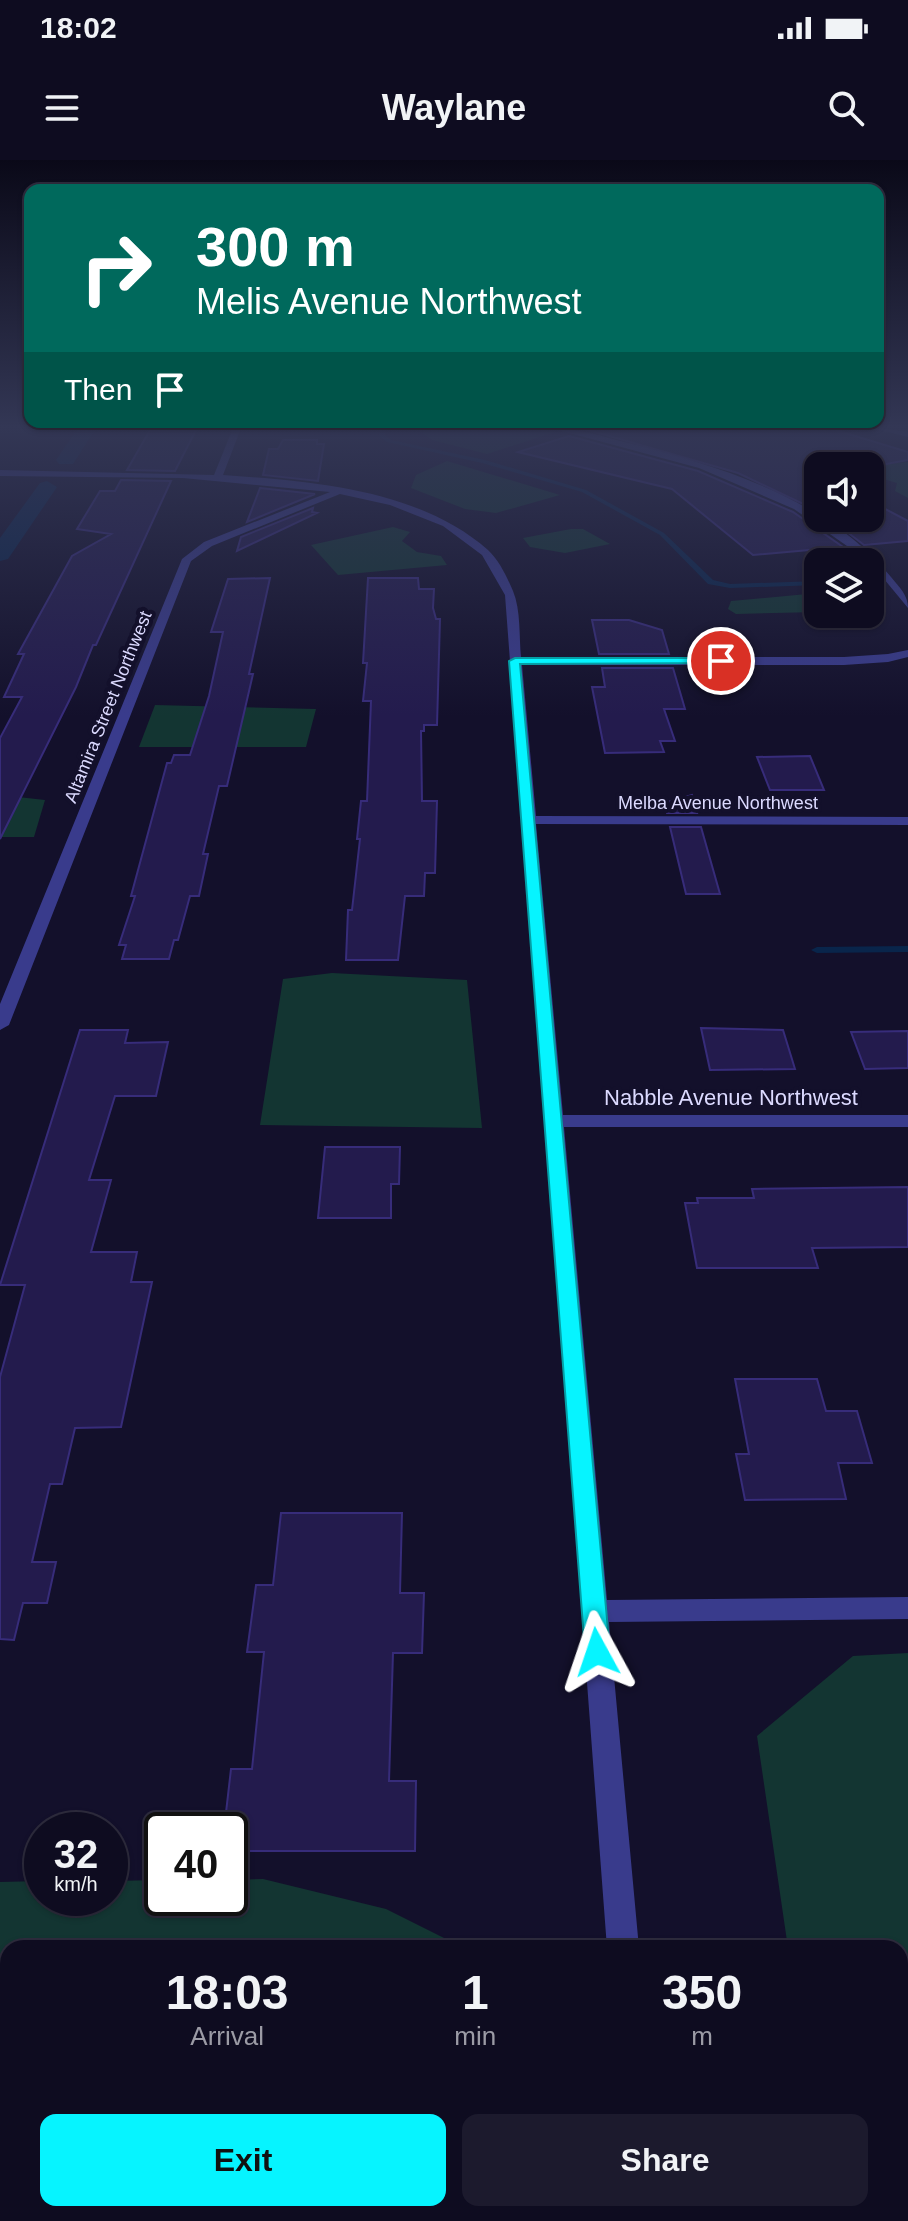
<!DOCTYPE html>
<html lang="en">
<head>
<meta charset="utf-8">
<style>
	body { margin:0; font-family:Arial,sans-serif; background:#1c1a2d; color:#f1f3f6; height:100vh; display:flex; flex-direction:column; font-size:30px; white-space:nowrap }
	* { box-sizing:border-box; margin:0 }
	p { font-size:26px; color:#9b9ba5 }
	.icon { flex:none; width:44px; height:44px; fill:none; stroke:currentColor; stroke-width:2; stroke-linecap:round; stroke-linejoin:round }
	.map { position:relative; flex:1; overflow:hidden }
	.side { position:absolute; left:0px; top:1780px; width:908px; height:282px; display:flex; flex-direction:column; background:#0e0c20; border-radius:24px 24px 0 0; box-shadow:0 2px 6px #0004,0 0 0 2px #2e2c3e }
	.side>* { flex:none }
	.hud { position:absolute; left:24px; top:24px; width:860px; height:244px; border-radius:16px; box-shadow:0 2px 6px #0004,0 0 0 2px #2e2c3e; background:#00695c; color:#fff; overflow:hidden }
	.buttons { position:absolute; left:804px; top:292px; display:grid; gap:16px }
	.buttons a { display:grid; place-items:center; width:80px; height:80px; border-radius:16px; background:#0e0c20; box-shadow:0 2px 6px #0004,0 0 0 2px #2e2c3e; font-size:40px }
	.speed { position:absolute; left:24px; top:1652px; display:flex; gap:16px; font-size:40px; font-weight:700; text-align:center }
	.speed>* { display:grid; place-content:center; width:104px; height:104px; border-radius:50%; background:#0e0c20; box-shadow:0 2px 6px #0004,0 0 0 2px #2e2c3e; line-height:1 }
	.speed small { font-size:20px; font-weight:400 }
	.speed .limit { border:4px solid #111; border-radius:12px; background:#fff; color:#111 }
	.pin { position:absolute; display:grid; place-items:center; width:68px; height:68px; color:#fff; margin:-34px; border:4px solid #fff; border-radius:50%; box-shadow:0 2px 8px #0007 }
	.me { position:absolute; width:88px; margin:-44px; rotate:355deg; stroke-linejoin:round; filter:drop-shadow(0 0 6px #0008) }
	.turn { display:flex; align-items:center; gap:28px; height:168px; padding:0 40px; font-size:36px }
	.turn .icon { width:104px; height:104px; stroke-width:2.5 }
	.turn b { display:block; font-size:56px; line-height:68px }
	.then { display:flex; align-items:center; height:76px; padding:0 40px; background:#0003; gap:16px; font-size:30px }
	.eta { display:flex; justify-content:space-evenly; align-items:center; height:136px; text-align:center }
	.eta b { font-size:48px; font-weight:700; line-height:56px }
	.primary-button { display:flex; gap:16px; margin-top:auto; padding:16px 40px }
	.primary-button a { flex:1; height:92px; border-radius:16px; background:#06f4ff; color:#111; font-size:32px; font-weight:700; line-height:92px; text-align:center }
	.primary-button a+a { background:#1c1a2d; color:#f1f3f6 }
	.status { display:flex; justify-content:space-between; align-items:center; height:56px; padding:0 40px; background:#0e0c20; direction:ltr }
	.status svg { height:22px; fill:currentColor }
	header { display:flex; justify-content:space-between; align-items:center; height:104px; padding:0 40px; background:#0e0c20; font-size:36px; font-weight:700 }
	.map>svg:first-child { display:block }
	.green { fill:#133532 }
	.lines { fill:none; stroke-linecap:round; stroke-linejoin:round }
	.stream { fill:#09254b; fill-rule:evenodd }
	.canal { fill:#09254b; fill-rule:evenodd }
	.building { fill:#231b4d; stroke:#372c7a; stroke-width:2 }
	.minor { fill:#393b8c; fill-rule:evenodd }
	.route { fill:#06f4ff; stroke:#049fa6; stroke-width:2 }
	.labels { text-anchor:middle; stroke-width:8; stroke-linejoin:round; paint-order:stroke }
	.far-street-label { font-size:18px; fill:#dcdaff; stroke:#13102b }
	.street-label { font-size:22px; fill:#dcdaff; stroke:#13102b }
</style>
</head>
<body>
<div class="status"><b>18:02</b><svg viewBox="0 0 49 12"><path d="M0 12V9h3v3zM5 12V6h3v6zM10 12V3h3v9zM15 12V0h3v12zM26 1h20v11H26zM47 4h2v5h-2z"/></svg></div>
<header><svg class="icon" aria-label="menu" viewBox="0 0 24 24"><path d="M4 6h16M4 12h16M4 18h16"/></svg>Waylane<svg class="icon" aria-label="search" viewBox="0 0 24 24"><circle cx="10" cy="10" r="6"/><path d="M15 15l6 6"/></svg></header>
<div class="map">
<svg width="908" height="2061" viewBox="0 0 908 2061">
	<rect width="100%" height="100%" fill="#13102b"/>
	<path class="green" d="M416,268l98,3 31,-2 10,3 -68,22 -55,-14z
		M447,301l113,34 -64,18 -31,-4 -54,-21 5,-13z
		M908,302v36l-13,-7 2,-8 -27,-8v-9z
		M393,367l17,5 -8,9 15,11 24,4 6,9 -109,10 -27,-30z
		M571,369h12l27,15 -45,9 -35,-6 -7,-9z
		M818,433v19l-82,2 -8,-5 3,-8z
		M155,545l161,4 -10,38h-167z
		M0,635l45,5 -11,37h-34z
		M332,813l135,7 15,148 -222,-3 23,-146z
		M908,1493v568h-80l-1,-7h73v-266h-112l-31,-212 96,-80z
		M263,1719l123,30 78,39h-456v190h-8v-256l42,-1v17h68v-17l52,-1v18h68v-18z"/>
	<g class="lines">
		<path class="stream" d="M380,268h6l-1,7 6,5 94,20 101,30 78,43 49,47 17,4 88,-3v4l-88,3 -22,-4 -48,-49 -78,-43 -100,-29 -95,-21 -8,-6z
			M908,786v6l-91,1 -6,-3 6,-3z"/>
		<path class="canal" d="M78,268h18l-23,36h-14l-3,-4z
			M47,321l10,6 -49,72 -8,2v-23l40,-55z"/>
	</g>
	<path class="building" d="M594,268h235l79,24v8l-38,7 -52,-1v11h-5l5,2v32l-80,-38 -150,-43z
		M150,270h46l-21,41 -48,-1z
		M569,276l129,35 95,41 50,35 -90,8 -81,-66 -154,-37z
		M283,280h34v4h7l-6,37 -55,-6 6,-26h9z
		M121,320l50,1 -75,164h-3l-17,42 -76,152v-101l22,-41h-18l20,-43h-6l54,-98 39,-22 -34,-5 23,-38h15z
		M260,328l55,6 -68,28z
		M870,341l38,20v20l-44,4 -35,-27h41z
		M313,348l-1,4 5,1 -80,38 4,-14z
		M270,418l-21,96h4l-26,112h-8l-16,68h5l-9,42h-9l-12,44h-4l-5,19h-47l4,-14h-7l16,-49h-4l36,-133h4l3,-8h16l19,-59 14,-64h-12l17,-53z
		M368,418h50l1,11h15l-1,19 3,11h4l-3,106h-13v6h-3l1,70h15l-2,72h-10l-1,23h-19l-7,64h-52l2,-50h4l8,-71h-3l4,-38h6l4,-100h-8l4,-38h-4z
		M592,460h37l33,10 7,24h-70z
		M602,508h71l12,41h-21l11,32h-15l4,11 -59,1 -13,-66h13z
		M810,596l14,34h-54l-13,-33z
		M692,635l5,18h-30l-3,-10z
		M670,667h31l19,67h-34z
		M701,868l82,2 12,39 -85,1z
		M80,870h48l-3,13 43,-1 -12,54h-41l-26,84h22l-20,72h46l-6,30h21l-31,145 -46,1 -13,56h-12l-18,78h24l-9,41h-24l-9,37 -14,-1v-262l25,-92h-25z
		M908,871v37l-43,1 -14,-37z
		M325,987h75l-1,37h-8v34h-73z
		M908,1027v60l-96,1 6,20h-121l-12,-65h13l-1,-5h57l-2,-9z
		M735,1219h82l9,32h31l15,52h-34l8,36 -101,1 -9,-46h13z
		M281,1353h121l-2,80h24l-2,60h-29l-4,128h27l-1,70h-185v-21h-6l7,-61h21l12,-117h-17l9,-67h17z"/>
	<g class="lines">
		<path class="minor" d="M233,268h8l-18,47c88,6 196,14 265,75 11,10 19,27 25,41 8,19 6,46 8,66h323l44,-3 20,-4v7l-20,5 -44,3h-322l14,151 372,1v8l-372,-1 27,291h345v12h-344l43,473 301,-3v22l-299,3 30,326h-32l-102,-1353 -23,-40 -39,-29 -53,-21 -50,-11 -128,52 -21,15 -182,464 -9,5v-26l182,-445 22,-17 126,-50 -147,-14 -183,-2v-6l214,5z
			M551,268c26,0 53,9 78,15 94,24 200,57 262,134 9,11 17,18 17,31l-38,-46 -76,-53 -95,-41z
			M879,268l29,4v5l-28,-7z
			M628,2054h36l1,7h-36z"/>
	</g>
	<linearGradient id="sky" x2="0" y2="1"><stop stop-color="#0a0918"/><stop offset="0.48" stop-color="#333755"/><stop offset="1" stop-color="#333755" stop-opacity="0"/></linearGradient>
	<rect width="908" height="556" fill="url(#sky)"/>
	<path class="route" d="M721,498l6,3 -2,2 -205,1 90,988 -4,7 -9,4 -8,-4 -4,-7 -76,-991 6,-3z"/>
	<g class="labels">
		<g class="far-street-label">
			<text transform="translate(108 547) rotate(-68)" y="6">Altamira Street Northwest</text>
			<text x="718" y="649">Melba Avenue Northwest</text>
		</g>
		<g class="street-label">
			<text x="731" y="945">Nabble Avenue Northwest</text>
		</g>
	</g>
</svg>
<div class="buttons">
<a><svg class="icon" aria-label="sound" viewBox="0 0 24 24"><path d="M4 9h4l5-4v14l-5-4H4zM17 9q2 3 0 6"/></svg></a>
<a><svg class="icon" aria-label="layers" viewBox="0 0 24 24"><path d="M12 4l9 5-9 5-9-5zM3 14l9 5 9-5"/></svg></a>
</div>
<div class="speed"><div>32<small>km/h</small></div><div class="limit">40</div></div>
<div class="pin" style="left:721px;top:501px;background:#d93025"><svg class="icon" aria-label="arrive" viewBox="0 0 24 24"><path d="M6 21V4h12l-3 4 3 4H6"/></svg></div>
<svg class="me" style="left:597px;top:1492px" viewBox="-20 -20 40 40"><path d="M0-17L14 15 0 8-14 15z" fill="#06f4ff" stroke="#fff" stroke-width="4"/></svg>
<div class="hud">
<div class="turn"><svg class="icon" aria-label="right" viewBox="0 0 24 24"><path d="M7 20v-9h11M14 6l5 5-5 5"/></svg><div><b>300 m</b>Melis Avenue Northwest</div></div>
<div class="then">Then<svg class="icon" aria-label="arrive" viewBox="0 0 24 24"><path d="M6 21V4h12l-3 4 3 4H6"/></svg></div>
</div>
<section class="side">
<div class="eta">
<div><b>18:03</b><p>Arrival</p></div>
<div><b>1</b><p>min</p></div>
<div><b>350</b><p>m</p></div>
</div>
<div class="primary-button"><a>Exit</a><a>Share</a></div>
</section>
</div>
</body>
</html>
